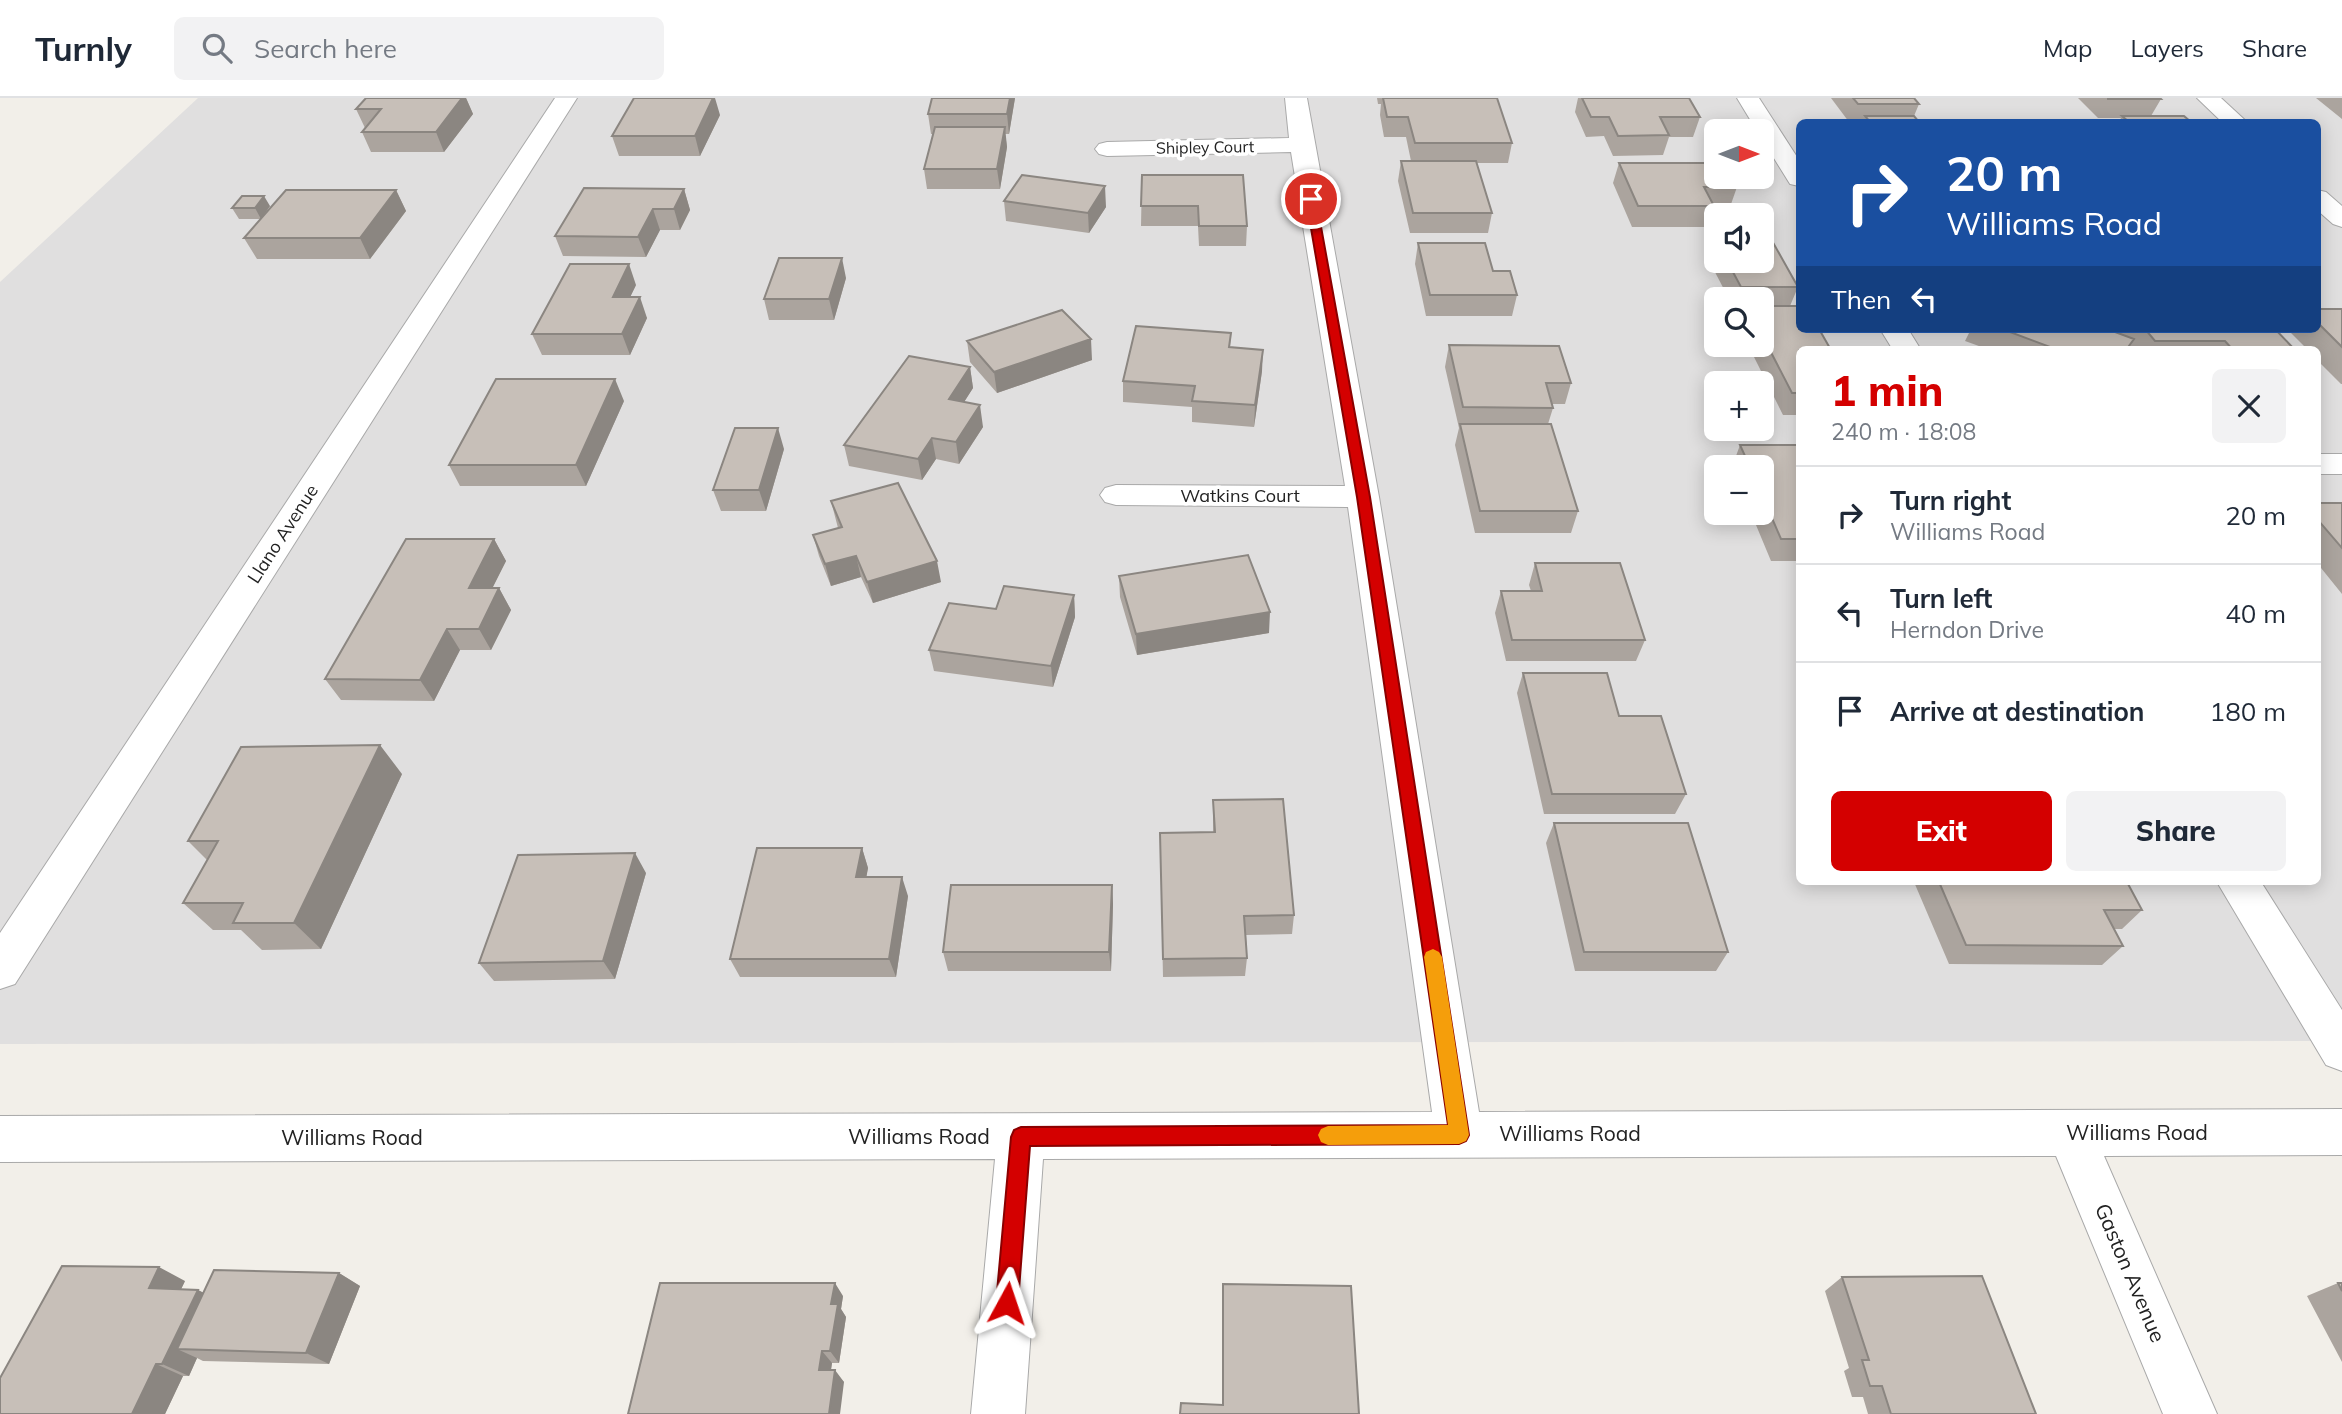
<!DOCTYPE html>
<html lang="en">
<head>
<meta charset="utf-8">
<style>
	body { margin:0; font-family:Mulish,sans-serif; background:#f2f2f3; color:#1f2937; height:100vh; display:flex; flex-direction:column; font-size:26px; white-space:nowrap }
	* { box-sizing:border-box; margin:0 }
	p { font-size:23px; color:#747a83 }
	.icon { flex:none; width:38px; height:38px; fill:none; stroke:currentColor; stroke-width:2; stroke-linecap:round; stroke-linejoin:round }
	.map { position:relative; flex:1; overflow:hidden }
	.drawer { position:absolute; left:1796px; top:248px; width:525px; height:539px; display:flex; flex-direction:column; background:#fff; border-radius:10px; box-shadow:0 4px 18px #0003 }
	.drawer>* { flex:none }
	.banner { position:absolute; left:1796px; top:21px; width:525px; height:214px; border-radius:10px; box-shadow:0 4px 18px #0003; background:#1a4fa0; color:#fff; overflow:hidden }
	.needle { width:46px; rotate:90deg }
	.buttons { position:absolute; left:1704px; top:21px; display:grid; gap:14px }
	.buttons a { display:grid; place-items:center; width:70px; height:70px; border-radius:10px; background:#fff; box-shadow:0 4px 18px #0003; font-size:35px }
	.pin { position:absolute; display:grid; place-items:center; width:60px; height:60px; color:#fff; margin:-30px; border:4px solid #fff; border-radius:50%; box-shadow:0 2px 7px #0007 }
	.me { position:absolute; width:77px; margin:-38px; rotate:5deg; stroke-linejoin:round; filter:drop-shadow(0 0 5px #0008) }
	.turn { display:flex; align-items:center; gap:24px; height:147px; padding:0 35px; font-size:32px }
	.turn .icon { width:91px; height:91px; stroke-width:2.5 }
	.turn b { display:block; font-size:49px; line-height:60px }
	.then { display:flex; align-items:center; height:66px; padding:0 35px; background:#0003; gap:14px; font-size:26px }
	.round { display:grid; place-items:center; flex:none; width:74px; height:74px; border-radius:10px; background:#f2f2f3 }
	.overview { display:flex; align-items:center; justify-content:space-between; height:119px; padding:0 35px }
	h1 { font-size:42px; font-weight:800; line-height:52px; color:#d40000 }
	.primary-button { display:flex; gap:14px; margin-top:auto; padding:14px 35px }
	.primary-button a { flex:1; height:80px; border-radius:10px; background:#d40000; color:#fff; font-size:28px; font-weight:800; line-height:80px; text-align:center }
	.primary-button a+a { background:#f2f2f3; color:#1f2937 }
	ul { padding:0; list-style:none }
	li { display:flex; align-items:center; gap:21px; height:98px; padding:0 35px; border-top:2px solid #e0e1e3 }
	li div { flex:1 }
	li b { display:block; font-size:26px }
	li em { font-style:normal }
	header { display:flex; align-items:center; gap:42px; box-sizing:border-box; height:98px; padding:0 35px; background:#fff; border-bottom:2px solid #e0e1e3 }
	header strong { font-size:33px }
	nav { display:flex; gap:38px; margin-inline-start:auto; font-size:24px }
	.search { width:490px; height:63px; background:#f2f2f3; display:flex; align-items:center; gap:18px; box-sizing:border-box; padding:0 24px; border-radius:10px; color:#747a83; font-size:26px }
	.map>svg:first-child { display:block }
	.residential { fill:#e0dfdf; fill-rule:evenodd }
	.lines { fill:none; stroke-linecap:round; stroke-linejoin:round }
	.minor-casing { stroke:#a9a9a9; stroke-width:2 }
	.minor { fill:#fff; fill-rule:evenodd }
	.wall { fill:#aba49e }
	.shaded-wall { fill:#8b8681 }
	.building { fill:#c7bfb8; stroke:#8b8681; stroke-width:2 }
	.route { fill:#d40000; stroke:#8a0000; stroke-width:2 }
	.slow { fill:#f59e0b }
	.labels { text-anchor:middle; stroke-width:7; stroke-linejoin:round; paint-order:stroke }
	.far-street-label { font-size:16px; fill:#222; stroke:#fff }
	.street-label { font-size:18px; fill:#222; stroke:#fff }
	.near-street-label { font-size:21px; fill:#222; stroke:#fff }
</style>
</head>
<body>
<header>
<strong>Turnly</strong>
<div class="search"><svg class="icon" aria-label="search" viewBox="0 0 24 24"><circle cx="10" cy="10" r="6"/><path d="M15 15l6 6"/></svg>Search here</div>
<nav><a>Map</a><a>Layers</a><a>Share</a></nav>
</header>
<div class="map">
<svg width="2342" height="1316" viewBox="0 0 2342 1316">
	<rect width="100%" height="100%" fill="#f2efe9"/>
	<path class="residential" d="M198,0h2144v943l-2342,3v-762zM1799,24h518v207h-518zM1717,33h45v46h-45zM1717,117h45v46h-45zM1717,201h45v46h-45zM1799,252h518v532h-518zM1717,285h45v46h-45zM1717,369h45v46h-45z"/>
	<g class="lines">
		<defs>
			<path id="minor" d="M555,0h22l-562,886 -15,5v-56z
				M1285,0h22l72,399 100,615 863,-3v46l-238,1 113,258h-54l-107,-258 -1013,3 -18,255h-54l24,-255 -995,3v-46l1432,-4 -84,-605 -232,-2 -11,-3 -5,-7 5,-7 11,-3 229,1 -54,-334 -184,4 -8,-2 -4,-5 4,-5 8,-2 182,-4z
				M1737,0h22l40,62v26l-9,-2 -28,-45v-8h-5z
				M2197,0h24l26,24h-25z
				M2317,92l9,2 16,14v21l-9,-3 -16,-14z
				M1880,231h28l13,21h-28z
				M2317,356h25v20h-25z
				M2217,784h44l81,128v61l-16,-6z"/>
		</defs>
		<use href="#minor" class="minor-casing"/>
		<use href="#minor" class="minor"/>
	</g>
	<path class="wall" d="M366,0h117h-17l7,16 -29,38h-73l-9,-20 3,-4 -9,-19z
		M932,0h83l-6,36h-4l2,13 -7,42h-73l-3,-20 9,-35h-2l-3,-20z
		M1377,0h120l15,45 -4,20h-32l16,50 -4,20h-78l-12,-52 3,-20h10l-5,-24h-22l-4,-22 1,-11h-3z
		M1578,0h111l11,19 -7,20h-24l-6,18 -50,1 -9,-20 -18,1 -11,-25z
		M1831,0h83l5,6 -5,12 5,6h-70z
		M2078,0h82l1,1 -10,17 40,6h-72l2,-4h-23z
		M2316,0h26v21z
		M720,17l-20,41h-81l-7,-20z
		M1619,65l118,24 -7,20h-16l-7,20h-75l-19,-44z
		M1142,77l105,51 -1,20h-47l-1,-20h-57z
		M684,91l6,21 -10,20h-20l-14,27 -83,-1 -8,-20z
		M396,92l10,21 -36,48h-113l-13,-21z
		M1004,103l102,6 -17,26 -83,-12z
		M270,108l-9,13h-22l-7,-11z
		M1711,132h6v31h45l36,26 -8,19 9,44v65h-16l-35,-70h14v-46h-33l-25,-48z
		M1418,145l75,28 24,24 -5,21h-86l-11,-52z
		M846,180l-12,42h-65l-5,-21z
		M636,187l-6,12 17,21 -17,37h-88l-10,-21z
		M2317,211h25v75h-1l-24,-24v-10h-9l-20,-20 29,-1z
		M1971,231h136l10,4 -3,-4h161l20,21h-164l-2,-3 -2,3h-137l-25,-9z
		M1231,235l-1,14 32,24 -8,56 -62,-5v-15l-69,-5v-21z
		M967,243l125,19 -95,33 -27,-31z
		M1449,247l122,38 -6,21h-13l1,4 -5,16 30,87 -7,22h-96l-20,-88 4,-17 -14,-61z
		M970,269l3,21 -9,14 19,25 -24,37 -23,-5 -14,21 -73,-14 -5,-21z
		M624,303l-38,85h-126l-11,-21z
		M1740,347h59v116h-28l-20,-48h11v-46h-30z
		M784,351l-18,62h-45l-8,-21z
		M831,403l110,81 -68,21 -12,-26 -30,9 -12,-30 -6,-21 25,-7z
		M2317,405h25v91l-25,-31z
		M494,441l12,22 -14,27h7l12,22 -20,40h-31l-26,51 -93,-1 -16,-21z
		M1535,465l110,77 -9,21h-130l-11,-48 6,-22h30l-2,-6z
		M1119,478l150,57 -132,22 -17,-58z
		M1074,497l1,22 -22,70 -119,-16 -5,-21 67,-41z
		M1523,575l96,43 67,78 -11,20h-131l-27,-121z
		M402,676l-81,175 -59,1 -21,-20h-28l-30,-27 24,-43 -19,-19z
		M1213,702l81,115 -2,19 -46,1 1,23 -2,18 -82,1 -3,-144 53,-1z
		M1554,725l174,129 -12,19h-141l-29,-128z
		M862,750l6,20 -2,9 42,19 -12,81h-156l-10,-18z
		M646,775l-31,106 -121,2 -15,-18z
		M1914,784h213l15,28 -20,19h-8l9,17 -21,19 -153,-1z
		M1112,787l1,19 -2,67h-163l-5,-19z
		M339,1175l21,13 -31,78 -126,-3 -6,-3 -8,18h-6l-18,38h-165l185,-133 -4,8 17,1 6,3z
		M1842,1179l194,137h-168l-5,-17h-11l-8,-26 5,-3 -24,-77z
		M2338,1185h4v79l-35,-66z
		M1223,1186l136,130 -137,-9v-108z
		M843,1198l-2,13 5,8 -7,46h-7l-1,7 13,12 -216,32z"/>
	<path class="shaded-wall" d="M462,0h4l7,16 -29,38 -8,-20z
		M713,0h2l5,17 -20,41 -5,-20z
		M1010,0h5l-6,36 -2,-20z
		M1005,29l2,20 -7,42 -3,-20z
		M1105,88l1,21 -17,26 -1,-20z
		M684,91l6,21 -10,20 -6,-21z
		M396,92l10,21 -36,48 -10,-21z
		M264,98l6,10 -9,13 -6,-11z
		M653,111l7,21 -14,27 -8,-20z
		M842,160l4,20 -12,42 -5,-21z
		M629,166l7,21 -16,33 -7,-21z
		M640,199l7,21 -17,37 -8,-21z
		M1091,241l1,21 -95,33 -3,-21z
		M1263,252l-1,21 -8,56 1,-22z
		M970,269l3,21 -21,33 -3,-22z
		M615,281l9,22 -38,85 -10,-21z
		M980,307l3,22 -24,37 -3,-22z
		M778,330l6,21 -18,62 -7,-21z
		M932,340l4,21 -14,21 -4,-21z
		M494,441l12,22 -24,48 -13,-21z
		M856,458l5,21 -30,9 -6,-22z
		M937,463l4,21 -68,21 -6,-21z
		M499,490l12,22 -20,40 -12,-21z
		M1074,497l1,22 -22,70 -2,-21z
		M1270,514l-1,21 -132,22 -1,-21z
		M447,531l13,21 -26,51 -14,-21z
		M380,647l22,29 -81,175 -27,-26z
		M862,750l6,20 -5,28 -7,-19z
		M635,755l11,20 -31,106 -12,-18z
		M902,779l6,19 -12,81 -7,-18z
		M1112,787l1,19 -2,67 -2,-19z
		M159,1169l26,14 -10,21 -26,-14z
		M339,1175l21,13 -31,78 -23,-11z
		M835,1185l8,13 -2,13 5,8 -7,46 -9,-12 1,-47z
		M198,1192l25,13 -46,46 20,9 -8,18 -27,-12z
		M822,1253l10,12 -3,19 -10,-12z
		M156,1266l27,12 -18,38h-33z
		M835,1272l9,12 -4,32h-11z"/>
	<path class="building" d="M366,0h96l-26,34h-74l19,-23h-25z
		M634,0h79l-18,38h-83z
		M932,0h78l-3,16h-79z
		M1383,0h114l15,45h-97l-7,-26h-21z
		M1582,0h107l11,19h-40l9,18 -51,1 -9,-19h-18z
		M1853,0h61l5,6h-61z
		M2108,0h52l1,1h-53z
		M1865,18h49l5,6h-49z
		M2122,18h62l7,6h-62z
		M935,29h70l-8,42h-73z
		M1401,63h75l16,52h-79z
		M1619,65h98v14h15l5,10h-33l10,19h-76z
		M1022,77l83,11 -17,27 -84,-12z
		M1142,77h101l4,51h-48l-1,-20h-57z
		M584,90l100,1 -10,20h-21l-15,28 -83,-1z
		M286,92h110l-36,48h-116z
		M242,98h22l-9,12h-23z
		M1711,132h6v11z
		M1762,132h4l32,57h-57l-14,-26h35z
		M1418,145h67l8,28h17l7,24h-87z
		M779,160h63l-13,41h-65z
		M570,166h59l-16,33h27l-18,37h-90z
		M1762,208h37v23h20l12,21h-32v43h-7l-30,-58z
		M2317,211h25v38l-25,-25z
		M1062,212l29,29 -97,33 -27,-31z
		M1136,228l95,7 -2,14 34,3 -8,55 -63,-4 3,-15 -72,-5z
		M2002,231h105l27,10 -8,11h-68z
		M2145,231h130l20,21h-62l-8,-9h-70z
		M1449,247l110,1 12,37h-25l7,25 -90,-1z
		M909,258l61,11 -21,32 31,6 -24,37 -24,-4 -14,21 -74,-14z
		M496,281h119l-39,86h-127z
		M1460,326h91l27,87h-98z
		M735,330h43l-19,62h-46z
		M1740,347h59v94h-18l-19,-44v-28h-12z
		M898,385l39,78 -70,21 -11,-26 -31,8 -12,-29 29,-8 -11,-26z
		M2317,405h25v45l-25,-29z
		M406,441h88l-25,49h30l-20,41h-32l-27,51 -95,-1z
		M1248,457l22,57 -134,22 -17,-58z
		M1535,465h85l25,77h-133l-11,-49h41z
		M1004,488l70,9 -23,71 -122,-16 20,-47 47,6z
		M1523,575h84l12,43h42l25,78h-134z
		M380,647l-86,178h-61l10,-20h-60l35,-62h-30l53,-94z
		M1283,701l11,116 -50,1 3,42 -84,1 -3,-126 55,-1 -2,-32z
		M1554,725h134l40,129h-144z
		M757,750h105l-6,29h46l-13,82h-159z
		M635,755l-32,108 -124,2 39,-108z
		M1939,784h188l15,28h-38l19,36 -157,-1z
		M951,787h161l-3,67h-166z
		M62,1168l97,1 -10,21 49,2 -36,74h-6l-24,50h-132v-36z
		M214,1172l125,3 -33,80 -129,-4z
		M1982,1178l54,138h-145l-9,-28h-12l-8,-26h7l-27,-83z
		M660,1185h175l-4,21h7l-8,47h-8l-3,19h16l-6,44h-201z
		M2338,1185h4v8z
		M1223,1186l128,2 8,128h-179l1,-11 42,2z"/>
	<path class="route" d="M1311,98l5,3 54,298 99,638 -3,6 -7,3 -429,2 -12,157 -3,8 -8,3 -7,-3 -4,-8 15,-166 3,-7 7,-3 427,-2 -91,-628 -51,-298z"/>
	<path class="slow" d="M1433,851l6,3 3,5 27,178 -3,6 -7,3 -131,1 -7,-3 -3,-7 3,-6 7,-3 120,-1 -24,-168 2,-5z"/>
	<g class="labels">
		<g class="far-street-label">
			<text transform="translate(1205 49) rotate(-1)" y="6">Shipley Court</text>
		</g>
		<g class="street-label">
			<text x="1240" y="404">Watkins Court</text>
			<text transform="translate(283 436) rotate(-57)" y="6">Llano Avenue</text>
		</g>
		<g class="near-street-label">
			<text x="2137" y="1042">Williams Road</text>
			<text x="1570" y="1043">Williams Road</text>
			<text x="919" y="1046">Williams Road</text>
			<text x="352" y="1047">Williams Road</text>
			<text transform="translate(2130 1175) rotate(67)" y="7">Gaston Avenue</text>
		</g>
	</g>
</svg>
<div class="buttons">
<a><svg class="needle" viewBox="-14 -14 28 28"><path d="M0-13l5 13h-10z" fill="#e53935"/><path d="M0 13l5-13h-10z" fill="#747a83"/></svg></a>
<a><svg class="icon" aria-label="sound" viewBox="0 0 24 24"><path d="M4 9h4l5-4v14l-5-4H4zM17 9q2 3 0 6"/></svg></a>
<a><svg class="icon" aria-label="search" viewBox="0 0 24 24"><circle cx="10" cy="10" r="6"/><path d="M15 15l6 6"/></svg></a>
<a>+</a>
<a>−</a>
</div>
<div class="pin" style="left:1311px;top:101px;background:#d93025"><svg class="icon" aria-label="arrive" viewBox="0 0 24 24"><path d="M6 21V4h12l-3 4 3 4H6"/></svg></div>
<svg class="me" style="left:1007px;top:1205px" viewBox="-20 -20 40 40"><path d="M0-17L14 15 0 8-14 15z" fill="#d40000" stroke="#fff" stroke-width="4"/></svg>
<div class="banner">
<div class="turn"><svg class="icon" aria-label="right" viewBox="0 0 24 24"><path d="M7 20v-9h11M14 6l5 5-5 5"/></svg><div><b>20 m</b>Williams Road</div></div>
<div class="then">Then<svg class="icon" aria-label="left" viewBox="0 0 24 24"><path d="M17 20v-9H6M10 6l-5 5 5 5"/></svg></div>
</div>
<section class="drawer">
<div class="overview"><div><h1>1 min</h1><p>240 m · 18:08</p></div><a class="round"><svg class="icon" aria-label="close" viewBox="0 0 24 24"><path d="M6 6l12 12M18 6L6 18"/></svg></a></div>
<ul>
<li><svg class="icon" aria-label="right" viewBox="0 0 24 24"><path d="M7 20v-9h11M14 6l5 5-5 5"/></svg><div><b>Turn right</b><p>Williams Road</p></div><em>20 m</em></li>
<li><svg class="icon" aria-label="left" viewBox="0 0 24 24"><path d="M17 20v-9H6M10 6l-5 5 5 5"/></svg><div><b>Turn left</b><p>Herndon Drive</p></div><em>40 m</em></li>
<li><svg class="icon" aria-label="arrive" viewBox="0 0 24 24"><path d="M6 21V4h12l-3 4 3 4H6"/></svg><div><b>Arrive at destination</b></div><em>180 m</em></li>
</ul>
<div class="primary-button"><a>Exit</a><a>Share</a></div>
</section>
</div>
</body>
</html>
